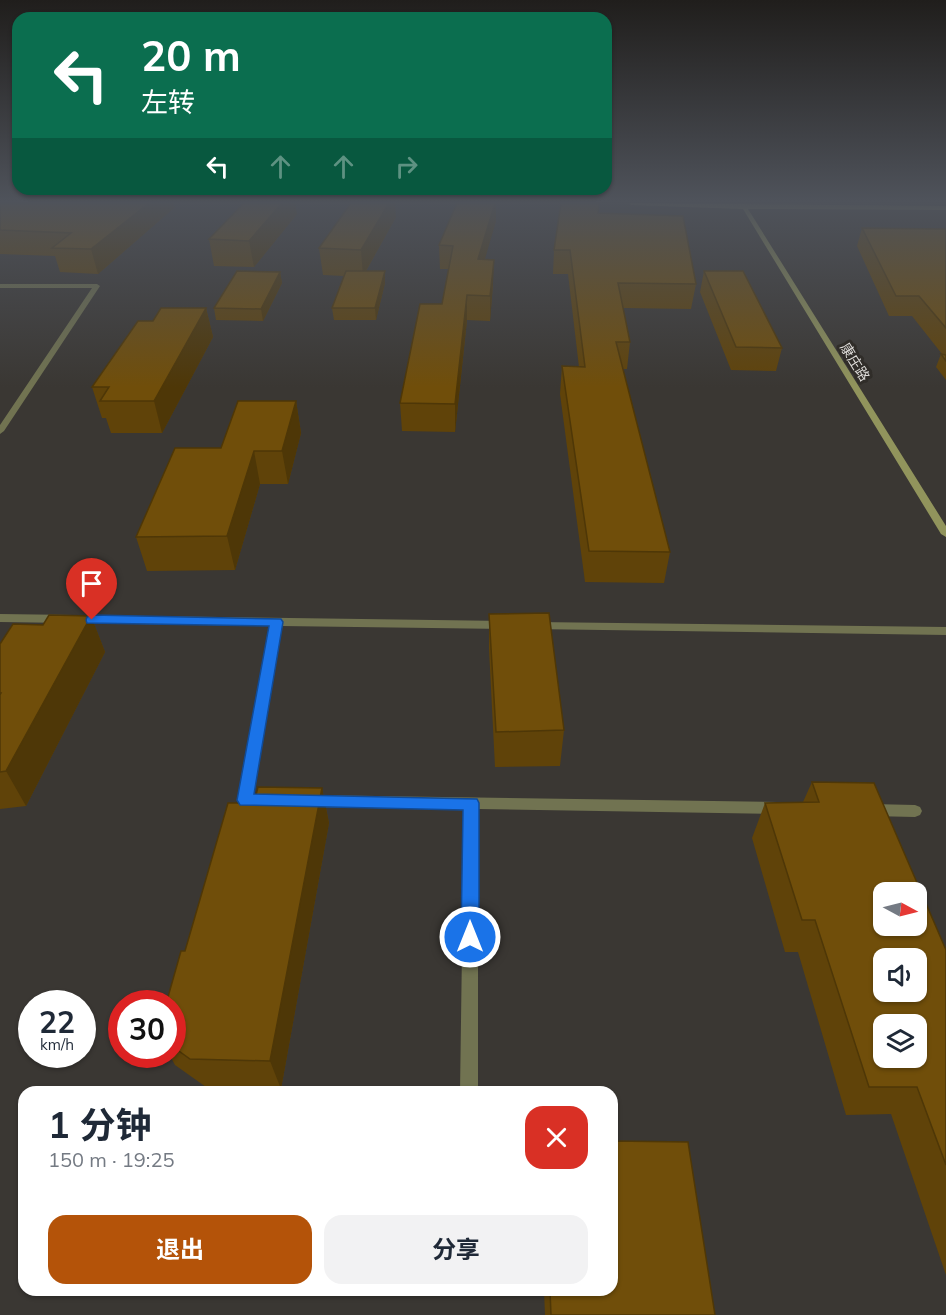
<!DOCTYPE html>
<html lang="zh">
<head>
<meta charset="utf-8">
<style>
	body { margin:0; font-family:Mulish,"Noto Sans SC",sans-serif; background:#f2f2f3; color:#1f2937; height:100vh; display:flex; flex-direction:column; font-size:22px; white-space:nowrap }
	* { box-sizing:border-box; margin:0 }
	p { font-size:20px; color:#747a83 }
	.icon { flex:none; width:33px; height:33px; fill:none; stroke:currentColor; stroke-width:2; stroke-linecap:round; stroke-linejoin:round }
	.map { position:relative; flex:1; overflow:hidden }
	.sheet { position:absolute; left:18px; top:1086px; width:600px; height:210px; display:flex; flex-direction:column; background:#fff; border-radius:18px; box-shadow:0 2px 4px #0004 }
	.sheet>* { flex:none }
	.banner { position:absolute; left:12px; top:12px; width:600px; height:183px; border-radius:18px; box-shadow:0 2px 4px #0004; background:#0b6e4f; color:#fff; overflow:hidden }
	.needle { width:39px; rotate:97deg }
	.tools { position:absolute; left:873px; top:882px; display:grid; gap:12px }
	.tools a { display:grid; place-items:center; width:54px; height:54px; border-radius:12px; background:#fff; box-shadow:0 2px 4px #0004; font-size:30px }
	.speed { position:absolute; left:18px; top:990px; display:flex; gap:12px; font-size:30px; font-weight:700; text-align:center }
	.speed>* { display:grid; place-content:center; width:78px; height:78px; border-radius:50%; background:#fff; box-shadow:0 2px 4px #0004; line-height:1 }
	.speed small { font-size:15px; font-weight:400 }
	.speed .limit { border:9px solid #d22; background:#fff; color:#111 }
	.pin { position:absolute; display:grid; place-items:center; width:51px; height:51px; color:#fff; margin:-62px -26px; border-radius:50% 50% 50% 0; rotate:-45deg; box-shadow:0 0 6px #0007 }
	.pin .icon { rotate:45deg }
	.me { position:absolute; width:66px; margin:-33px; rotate:0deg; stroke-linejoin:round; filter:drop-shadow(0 0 4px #0008) }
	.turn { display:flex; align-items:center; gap:21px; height:126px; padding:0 30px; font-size:27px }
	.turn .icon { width:78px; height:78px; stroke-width:2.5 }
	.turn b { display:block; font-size:42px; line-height:51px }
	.lanes { display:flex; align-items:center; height:57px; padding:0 30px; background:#0003; justify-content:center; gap:30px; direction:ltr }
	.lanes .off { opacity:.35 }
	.round { display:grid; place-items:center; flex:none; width:63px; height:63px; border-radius:18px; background:#f2f2f3 }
	.headline { display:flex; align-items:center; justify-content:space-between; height:102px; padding:0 30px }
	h1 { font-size:36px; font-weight:700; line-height:45px }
	.button { display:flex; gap:12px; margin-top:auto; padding:12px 30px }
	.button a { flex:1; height:69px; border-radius:18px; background:#b45309; color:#fff; font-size:24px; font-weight:700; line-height:69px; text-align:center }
	.button a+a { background:#f2f2f3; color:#1f2937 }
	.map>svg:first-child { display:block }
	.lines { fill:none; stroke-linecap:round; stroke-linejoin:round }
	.street { fill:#717351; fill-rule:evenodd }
	.secondary { fill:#91945c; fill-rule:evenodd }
	.wall { fill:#604309 }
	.shaded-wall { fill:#4e3707 }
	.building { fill:#704e0a; stroke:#4e3707; stroke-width:1.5; fill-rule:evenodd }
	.route { fill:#1a73e8; stroke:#114b97; stroke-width:1.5 }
	.labels { text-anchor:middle; stroke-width:6; stroke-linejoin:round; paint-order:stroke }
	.far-street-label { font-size:14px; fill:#dddbd8; stroke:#302d29 }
</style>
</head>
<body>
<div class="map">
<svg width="946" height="1315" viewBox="0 0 946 1315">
	<rect width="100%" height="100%" fill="#3a3733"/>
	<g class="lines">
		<path class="street" d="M0,284h97l3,2 -96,145 -4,3v-9l92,-137h-92z
			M0,614l506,7 6,4 -6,4 -225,-3 -28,168 23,2 2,4 -2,4c-10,3 -26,3 -36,0l-2,-4 32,-174 -270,-4z
			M535,622l411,5v8l-415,-6 -2,-3 2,-3z
			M309,795l469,7 5,2 2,4 -2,4 -5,2 -300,-5v283h-18l4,-283 -155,-2 -5,-2 -2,-4 2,-4z
			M871,804l44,1 5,2 2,4 -2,4 -5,2 -44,-1 -5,-2 -2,-4 2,-4z"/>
		<path class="secondary" d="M629,203l317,3v4l-198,-1 198,317v11l-5,-3 -198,-325 -112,-4z"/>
	</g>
	<path class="wall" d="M0,203l175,4 -77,67 -38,-2 -5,-16 -55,-2z
		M598,213l98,71 -5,25 -68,-1 7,34 -3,27h-4l47,183 -6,31 -79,-1 -25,-188 2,-28 17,1 -11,-93h-15l1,-24z
		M297,214l-43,53 -40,-1 -5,-27z
		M396,217l-30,54 19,12 -9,37h-42l-2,-12 12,-32 -21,-1 -4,-27z
		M496,221l-12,38 9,25 -3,37 -23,-1 -12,112 -53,-1 -2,-28 42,-99 7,-35h-9l-1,-24z
		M862,228l84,1v151l-10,-13 5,-13h1l-30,-38h-23l-32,-70z
		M704,271l78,77 -6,23 -45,-1 -31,-78z
		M280,272l2,11 -19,38 -47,-1 -2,-12z
		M206,308l7,29 -51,96h-51l-5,-15h-4l-10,-31 61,-66z
		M296,401l5,32 -13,51h-28l-25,86 -88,1 -11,-34 85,-89z
		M489,614l75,116 -4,36 -65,1 -6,-118z
		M91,616l14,36 -79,154 -26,3v-165l43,-19z
		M812,782l134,168v325l-55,-161 -45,1 -48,-163h-13l-33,-114 13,-35 38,-1z
		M322,788l7,35 -48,266 -75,-2 -31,-22 -6,-11h3v-50l13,-53 69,-148z
		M544,1290h68l103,25h-170z"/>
	<path class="shaded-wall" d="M149,203h25l1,4 -77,67 -7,-25z
		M282,203h13l2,11 -43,53 -5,-26z
		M389,203h6l1,14 -33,59 -2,-26z
		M495,203h1v18l-18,62v-24z
		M494,260l-1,24 -3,37v-25z
		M385,271v12l-9,37 -1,-12z
		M280,272l2,11 -19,38 -2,-12z
		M467,295v25l-12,112v-28z
		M206,308l7,29 -51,96 -8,-32z
		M296,401l5,32 -13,51 -6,-33z
		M254,451l6,33 -25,86 -8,-34z
		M91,616l14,36 -79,154 -20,-35z
		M322,788l7,35 -48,266 -11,-28z"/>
	<path class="building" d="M0,203h149l-58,46 -39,-1 19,-15 -71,-3z
		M244,203h38l-33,38 -40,-2z
		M351,203h38l-28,47 -42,-2z
		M457,203h38l-17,56 16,1 -4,36 -23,-1 -12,109 -55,-1 20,-99h22l11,-58 -14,-1z
		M561,203h38l-1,10 85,3 13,68 -78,-1 12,59h-14l54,210 -81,-1 -27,-185 23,1 -15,-117h-16z
		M862,228l84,1v99l-27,-32h-23z
		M237,271l43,1 -19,37 -47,-1z
		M346,271h39l-10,37h-43z
		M704,271h39l39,77 -46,-1z
		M161,308h45l-52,93h-54l9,-14h-17l46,-66h15z
		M941,354l5,1v6z
		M238,401h58l-14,50h-28l-27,85 -91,1 39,-89h46z
		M549,613l15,117 -68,2 -7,-118z
		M49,615l42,1 -85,155 -6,1v-77l1,-2h-1v-49l13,-20 30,1z
		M812,782l62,1 72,167v215l-29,-78h-48l-54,-167h-13l-37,-117 54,-1zM884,892h32v34h-32zM884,958h32v34h-32zM884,1024h32v34h-32z
		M258,787l64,1 -52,273 -80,-2 -18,-13v-42h-6l15,-53h4l43,-148h26z
		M612,1141l76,1 27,173h-164l-1,-25h62z"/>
	<linearGradient id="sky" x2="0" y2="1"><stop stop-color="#201e1c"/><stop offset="0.52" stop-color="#4f535b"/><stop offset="1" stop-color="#4f535b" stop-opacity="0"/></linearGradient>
	<rect width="946" height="387" fill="url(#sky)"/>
	<path class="route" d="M92,615l189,4 2,3 -29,172 223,5 2,4v134l-2,6 -7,2 -6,-2 -3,-6 2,-127 -223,-5 -3,-5 32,-174 -182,-3 -1,-3 1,-3z"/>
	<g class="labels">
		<g class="far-street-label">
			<text transform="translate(855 362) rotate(58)" y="5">康庄路</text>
		</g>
	</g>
</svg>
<div class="tools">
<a><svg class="needle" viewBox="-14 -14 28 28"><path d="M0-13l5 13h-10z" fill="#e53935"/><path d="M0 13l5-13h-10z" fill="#747a83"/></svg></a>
<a><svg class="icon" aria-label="sound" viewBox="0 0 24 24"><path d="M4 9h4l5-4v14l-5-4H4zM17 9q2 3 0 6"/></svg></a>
<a><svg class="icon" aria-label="layers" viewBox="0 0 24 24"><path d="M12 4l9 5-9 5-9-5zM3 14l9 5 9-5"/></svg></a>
</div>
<div class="speed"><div>22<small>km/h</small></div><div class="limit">30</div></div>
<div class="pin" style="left:92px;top:620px;background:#d93025"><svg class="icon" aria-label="arrive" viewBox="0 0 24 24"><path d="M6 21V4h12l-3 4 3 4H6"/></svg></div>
<svg class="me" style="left:470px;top:937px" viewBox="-20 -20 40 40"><circle r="17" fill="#1a73e8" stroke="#fff" stroke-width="3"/><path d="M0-11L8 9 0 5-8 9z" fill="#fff"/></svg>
<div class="banner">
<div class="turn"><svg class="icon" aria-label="left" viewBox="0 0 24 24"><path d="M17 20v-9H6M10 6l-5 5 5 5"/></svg><div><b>20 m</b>左转</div></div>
<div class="lanes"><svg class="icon" aria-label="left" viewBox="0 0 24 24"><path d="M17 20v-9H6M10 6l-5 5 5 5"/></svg><svg class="icon off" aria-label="ahead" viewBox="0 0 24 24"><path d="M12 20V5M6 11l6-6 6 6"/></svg><svg class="icon off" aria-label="ahead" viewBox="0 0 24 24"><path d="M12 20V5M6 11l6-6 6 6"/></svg><svg class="icon off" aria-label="right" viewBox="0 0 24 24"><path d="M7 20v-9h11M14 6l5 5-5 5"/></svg></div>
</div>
<section class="sheet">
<div class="headline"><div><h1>1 分钟</h1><p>150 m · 19:25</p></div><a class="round" style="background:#d93025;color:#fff"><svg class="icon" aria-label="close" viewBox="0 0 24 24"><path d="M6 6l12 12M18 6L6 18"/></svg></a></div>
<div class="button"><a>退出</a><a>分享</a></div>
</section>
</div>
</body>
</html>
